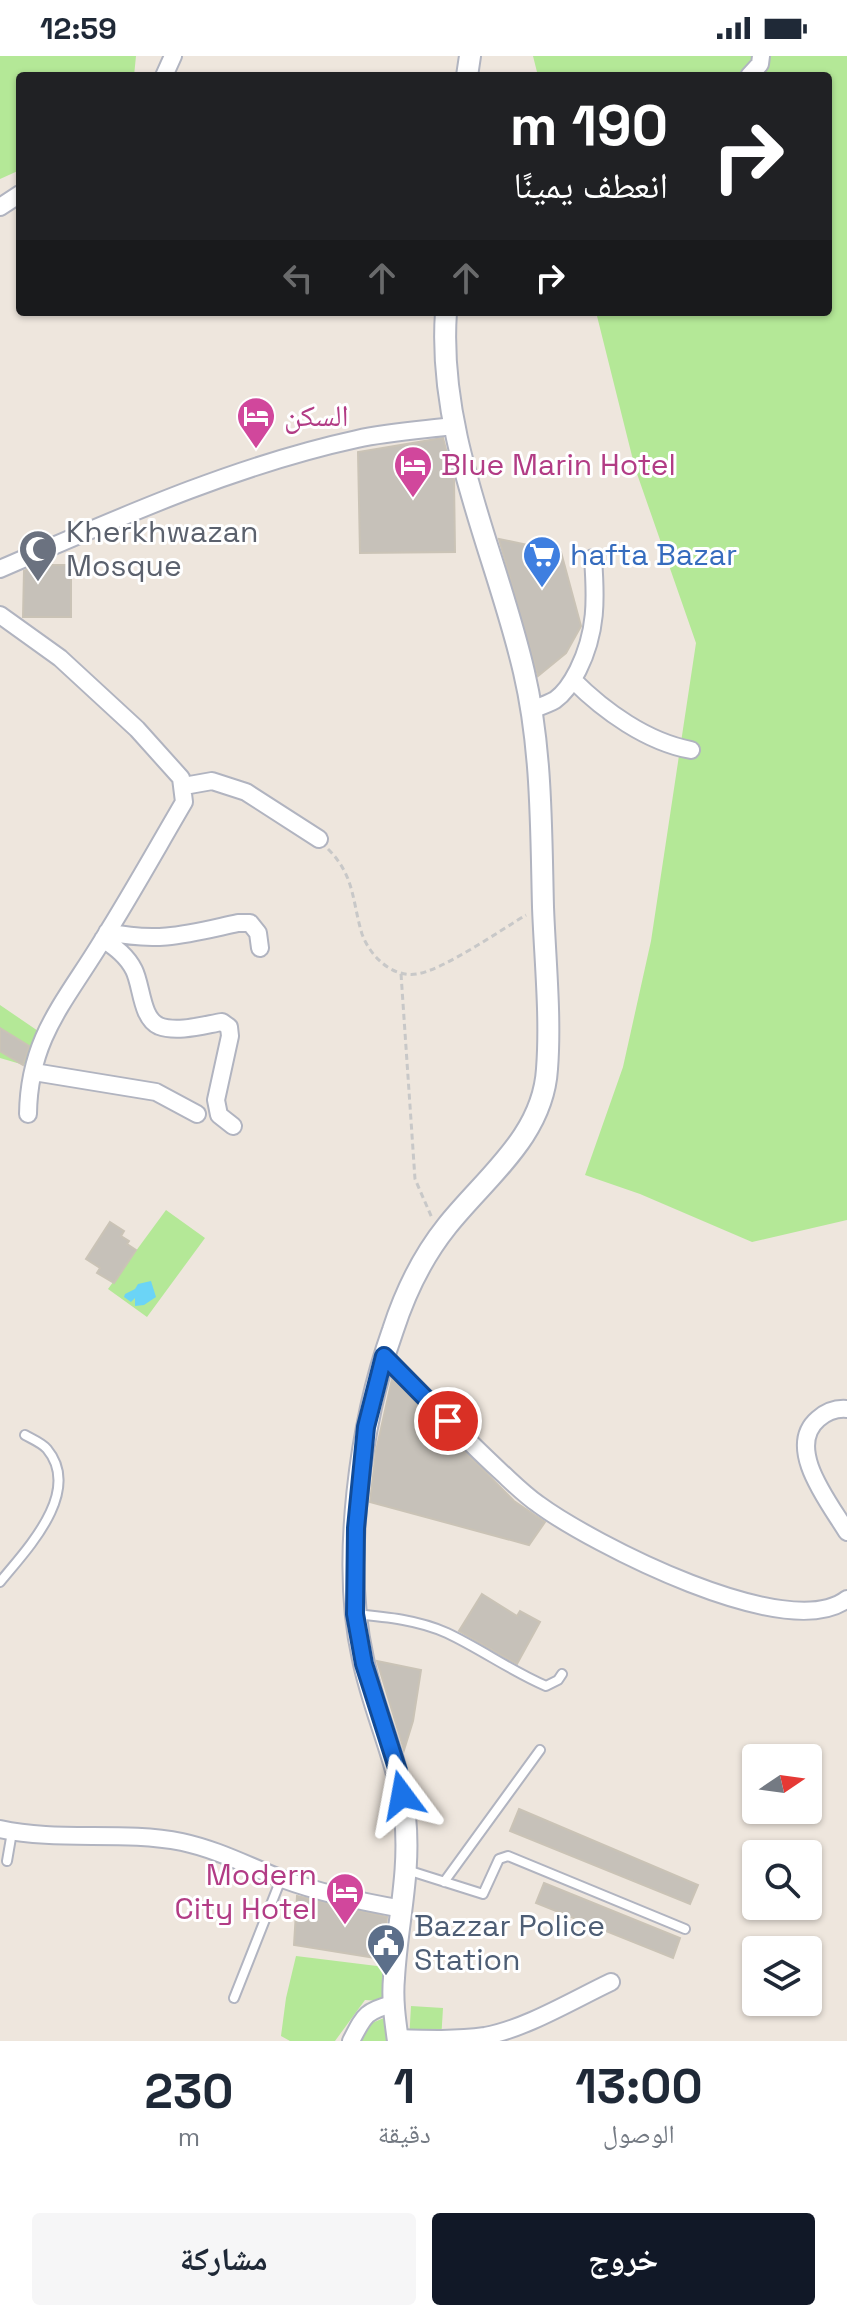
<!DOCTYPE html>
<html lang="ar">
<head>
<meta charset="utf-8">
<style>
	body { margin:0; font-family:"Space Grotesk","Noto Naskh Arabic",sans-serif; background:#f6f6f7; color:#1f2937; direction:rtl; height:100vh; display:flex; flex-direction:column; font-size:30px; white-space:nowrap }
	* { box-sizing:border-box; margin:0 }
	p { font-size:26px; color:#747a83 }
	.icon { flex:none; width:44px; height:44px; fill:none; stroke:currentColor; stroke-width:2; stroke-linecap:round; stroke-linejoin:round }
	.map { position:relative; height:1985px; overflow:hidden; direction:ltr }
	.side { display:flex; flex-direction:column; background:#fff; flex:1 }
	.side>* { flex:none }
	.guide { position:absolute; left:16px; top:16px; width:816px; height:244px; border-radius:8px; box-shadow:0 2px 6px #0004; direction:rtl; background:#202124; color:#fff; overflow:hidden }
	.needle { width:52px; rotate:77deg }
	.buttons { position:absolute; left:742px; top:1688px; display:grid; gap:16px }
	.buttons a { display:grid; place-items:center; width:80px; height:80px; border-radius:8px; background:#fff; box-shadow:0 2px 6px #0004; font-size:40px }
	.pin { position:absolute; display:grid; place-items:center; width:68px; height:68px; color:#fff; margin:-34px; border:4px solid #fff; border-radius:50%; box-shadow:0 2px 8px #0007 }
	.me { position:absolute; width:88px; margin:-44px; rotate:347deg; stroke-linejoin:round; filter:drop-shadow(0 0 6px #0008) }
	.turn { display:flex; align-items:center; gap:28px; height:168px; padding:0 32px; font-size:36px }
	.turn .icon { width:104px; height:104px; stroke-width:2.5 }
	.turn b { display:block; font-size:56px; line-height:68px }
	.lanes { display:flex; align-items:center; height:76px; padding:0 32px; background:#0003; justify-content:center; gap:40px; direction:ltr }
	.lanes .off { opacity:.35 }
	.eta { display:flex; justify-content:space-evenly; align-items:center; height:136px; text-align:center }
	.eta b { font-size:48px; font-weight:700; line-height:56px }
	.primary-button { display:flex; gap:16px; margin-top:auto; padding:16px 32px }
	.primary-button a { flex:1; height:92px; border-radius:8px; background:#111827; color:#fff; font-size:32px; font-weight:700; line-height:92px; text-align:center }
	.primary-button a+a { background:#f6f6f7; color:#1f2937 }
	.status { display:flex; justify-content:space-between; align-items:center; height:56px; padding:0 40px; background:#fff; direction:ltr }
	.status svg { height:22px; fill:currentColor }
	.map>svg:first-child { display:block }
	.green { fill:#b4e897 }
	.water { fill:#6bd4f6 }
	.building { fill:#c6c1b9; stroke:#cac3b6; stroke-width:2 }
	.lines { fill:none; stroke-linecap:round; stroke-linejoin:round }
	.service-casing { stroke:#b1b4c0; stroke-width:12 }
	.minor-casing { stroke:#b1b4c0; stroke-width:20 }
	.tertiary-casing { stroke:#b1b4c0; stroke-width:24 }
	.path { stroke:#c8c8c8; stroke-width:3; stroke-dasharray:6 4; stroke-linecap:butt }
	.service { stroke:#fff; stroke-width:8 }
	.minor { stroke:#fff; stroke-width:16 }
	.tertiary { stroke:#fff; stroke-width:20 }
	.route-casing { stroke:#114b97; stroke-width:20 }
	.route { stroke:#1a73e8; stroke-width:14 }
	.labels { text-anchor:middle; stroke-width:6; stroke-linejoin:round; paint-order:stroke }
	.hotel-label { font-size:30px; fill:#b23c85; stroke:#fff; text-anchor:start }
	.worship-label { font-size:30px; fill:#5b616d; stroke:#fff; text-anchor:start }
	.shop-label { font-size:30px; fill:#366cbe; stroke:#fff; text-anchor:start }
	.service-label { font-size:30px; fill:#4e5e75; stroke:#fff; text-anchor:start }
</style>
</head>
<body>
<div class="status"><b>12:59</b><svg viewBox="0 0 49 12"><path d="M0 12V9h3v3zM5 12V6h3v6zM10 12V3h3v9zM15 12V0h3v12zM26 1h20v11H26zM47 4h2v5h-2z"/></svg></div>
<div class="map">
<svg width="847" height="1985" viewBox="0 0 847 1985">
	<rect width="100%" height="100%" fill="#eee6dd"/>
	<path class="green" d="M0,0h136l-2,20h-114v94l-20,9z
		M533,0h314v1164l-95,22 -112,-48 -55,-19 38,-108 28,-126 45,-298 -61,-175 -39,-156h232v-236h-290z
		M0,949l41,28 -17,32 -24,-7z
		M166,1154l39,28 -58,79 -39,-28z
		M296,1900l89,11 -2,34 -18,-1 -30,41h-45l-9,-5 5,-38z
		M411,1950l32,2 -2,33h-32z
		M391,1959l-2,26h-28l11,-18z"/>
	<path class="water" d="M151,1225l5,16 -12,8 -9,1v-8l-4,4 -7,-5 1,-3 10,-5 3,-5z"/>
	<path class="building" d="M443,382l11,42 1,72 -95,1 -2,-101z
		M499,483l62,13 20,74 -15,27 -28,23z
		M37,509h34v52h-48l1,-46z
		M0,972l29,18 -6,19 -23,-14z
		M110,1166l14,9 -3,5 8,5 -2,3 9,6 -22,33 -17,-10 3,-5 -14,-9z
		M392,1323l122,122 31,21 -16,23 -159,-43 6,-51z
		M482,1538l35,22 3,-5 20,11 -23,42 -58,-33z
		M377,1605l44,9 -8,51 -9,29z
		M519,1753l179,76 -8,19 -180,-73z
		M544,1827l136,55 -7,20 -137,-55z
		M297,1840l90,21 -5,42 -88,-14z"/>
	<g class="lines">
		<defs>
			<path id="service" d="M0,1526c26,-32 83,-90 47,-133 -5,-6 -15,-10 -22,-14
				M355,1558c32,3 63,6 92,19 34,16 64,38 99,53l12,-6 4,-6
				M7,1805l5,-29
				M407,1814l76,24 16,-35 9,-3 177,73
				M444,1826l96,-132
				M234,1942l47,-119"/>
			<path id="minor" d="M164,20l9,-20
				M749,20l11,-12 1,-8
				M0,151l20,-13
				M0,513c116,-50 233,-103 357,-130 31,-7 64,-9 97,-13
				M0,559l60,43 77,71 44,49 3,24c-27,46 -53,93 -82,139 -37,61 -73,97 -74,173
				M573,624c31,31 74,62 118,70
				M531,654c8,-3 17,-6 24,-10 10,-7 18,-20 23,-30 19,-38 18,-71 15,-112
				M184,730l28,-5 34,11 73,47
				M107,876c53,11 80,2 131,-9h12l8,10 2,15
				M103,883c13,9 24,17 31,31 8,16 7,48 25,56 18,7 45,-1 63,-4l7,5 1,9 -14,64 3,15 14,11
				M34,1016l122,20 41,22
				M384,1300c39,39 77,79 117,116 12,11 24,23 37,32 53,39 250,141 309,95
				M847,1353c-11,-1 -21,3 -29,10 -34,29 13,86 29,113
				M0,1773c58,13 122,1 182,13 37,8 68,25 103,38 38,14 78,22 118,29
				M398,1982c29,1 58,2 87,-2 40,-7 88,-36 126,-54
				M351,1985c13,-25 14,-30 42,-37"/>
			<path id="tertiary" d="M467,20l3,-20
				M398,1985c-3,-21 -6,-42 -4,-63 3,-55 17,-105 11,-162 -6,-55 -31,-103 -42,-157 -22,-97 -3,-236 30,-329 12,-37 30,-74 54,-104 39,-49 96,-90 100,-157 4,-52 -2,-109 -4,-162 -2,-78 -1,-158 -19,-235 -27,-118 -87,-235 -78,-360"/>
		</defs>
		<use href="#service" class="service-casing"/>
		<use href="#minor" class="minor-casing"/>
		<use href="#tertiary" class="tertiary-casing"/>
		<path class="path" d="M328,793c27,27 24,52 34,85 8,22 30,44 55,40 26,-4 84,-44 109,-59
			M401,918l14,205 17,39"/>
		<use href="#service" class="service"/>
		<use href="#minor" class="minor"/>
		<use href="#tertiary" class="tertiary"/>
	</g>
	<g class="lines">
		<defs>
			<path id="route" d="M402,1739l-4,-24 -34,-107 -9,-50 1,-86 10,-101 18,-71 64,65"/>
		</defs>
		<use href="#route" class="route-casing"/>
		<use href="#route" class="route"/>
	</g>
	<defs>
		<symbol id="hotel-pin" viewBox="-11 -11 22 30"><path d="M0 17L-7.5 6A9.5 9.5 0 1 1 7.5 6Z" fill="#d1479c" stroke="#fff"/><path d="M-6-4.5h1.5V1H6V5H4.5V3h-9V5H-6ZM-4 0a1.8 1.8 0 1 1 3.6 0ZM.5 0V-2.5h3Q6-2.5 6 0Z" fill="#fff"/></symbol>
		<symbol id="mosque-pin" viewBox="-11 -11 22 30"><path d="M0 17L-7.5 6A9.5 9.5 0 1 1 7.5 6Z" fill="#6b7280" stroke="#fff"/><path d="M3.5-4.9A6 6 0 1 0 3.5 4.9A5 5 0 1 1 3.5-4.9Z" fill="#fff"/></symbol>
		<symbol id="supermarket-pin" viewBox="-11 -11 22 30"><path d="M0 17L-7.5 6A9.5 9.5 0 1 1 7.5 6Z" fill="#3f7fe0" stroke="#fff"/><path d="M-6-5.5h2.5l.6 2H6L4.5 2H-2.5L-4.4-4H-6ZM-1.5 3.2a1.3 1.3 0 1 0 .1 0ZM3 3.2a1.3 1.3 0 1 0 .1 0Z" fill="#fff"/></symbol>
		<symbol id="civic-pin" viewBox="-11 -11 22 30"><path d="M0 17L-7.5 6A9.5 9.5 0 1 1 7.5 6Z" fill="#5c6f8a" stroke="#fff"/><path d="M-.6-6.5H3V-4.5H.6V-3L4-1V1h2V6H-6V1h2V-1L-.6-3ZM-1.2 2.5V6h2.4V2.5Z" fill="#fff"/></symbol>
	</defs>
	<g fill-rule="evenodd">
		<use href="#hotel-pin" x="234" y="338" width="44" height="60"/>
		<use href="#hotel-pin" x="391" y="387" width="44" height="60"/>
		<use href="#mosque-pin" x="16" y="471" width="44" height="60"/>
		<use href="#supermarket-pin" x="520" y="477" width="44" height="60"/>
		<use href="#hotel-pin" x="323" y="1814" width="44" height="60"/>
		<use href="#civic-pin" x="364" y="1865" width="44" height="60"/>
	</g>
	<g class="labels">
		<g class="hotel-label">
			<text x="284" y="370">السكن</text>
			<text x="441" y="419">Blue Marin Hotel</text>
			<text x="317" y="1829" text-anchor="end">Modern<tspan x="317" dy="34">City Hotel</tspan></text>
		</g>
		<g class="worship-label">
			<text x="66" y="486">Kherkhwazan<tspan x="66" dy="34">Mosque</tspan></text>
		</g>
		<g class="shop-label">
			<text x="570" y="509">hafta Bazar</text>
		</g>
		<g class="service-label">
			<text x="414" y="1880">Bazzar Police<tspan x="414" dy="34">Station</tspan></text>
		</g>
	</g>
</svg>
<div class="buttons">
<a><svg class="needle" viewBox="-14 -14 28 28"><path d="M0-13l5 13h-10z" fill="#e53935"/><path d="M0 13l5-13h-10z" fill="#747a83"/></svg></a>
<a><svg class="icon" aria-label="search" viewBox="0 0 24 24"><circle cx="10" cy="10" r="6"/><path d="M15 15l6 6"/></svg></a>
<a><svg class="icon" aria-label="layers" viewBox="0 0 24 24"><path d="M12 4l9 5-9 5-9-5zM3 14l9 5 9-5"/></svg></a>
</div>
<div class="pin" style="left:448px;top:1365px;background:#d93025"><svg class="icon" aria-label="arrive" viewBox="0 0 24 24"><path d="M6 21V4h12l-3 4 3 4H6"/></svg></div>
<svg class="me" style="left:402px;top:1739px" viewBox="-20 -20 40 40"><path d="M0-17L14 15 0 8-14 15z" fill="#1a73e8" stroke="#fff" stroke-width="4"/></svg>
<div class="guide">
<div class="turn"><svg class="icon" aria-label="right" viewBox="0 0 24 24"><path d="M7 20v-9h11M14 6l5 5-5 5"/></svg><div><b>190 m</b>انعطف يمينًا</div></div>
<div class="lanes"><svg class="icon off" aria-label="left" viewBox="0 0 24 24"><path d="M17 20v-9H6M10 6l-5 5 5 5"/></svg><svg class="icon off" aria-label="ahead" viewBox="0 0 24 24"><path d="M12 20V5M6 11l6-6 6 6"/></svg><svg class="icon off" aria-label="ahead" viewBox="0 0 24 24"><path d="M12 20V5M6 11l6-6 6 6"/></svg><svg class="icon" aria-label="right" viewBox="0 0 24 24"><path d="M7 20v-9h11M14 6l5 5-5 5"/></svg></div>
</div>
</div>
<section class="side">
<div class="eta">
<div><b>13:00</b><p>الوصول</p></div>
<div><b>1</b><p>دقيقة</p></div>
<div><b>230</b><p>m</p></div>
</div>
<div class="primary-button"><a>خروج</a><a>مشاركة</a></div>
</section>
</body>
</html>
